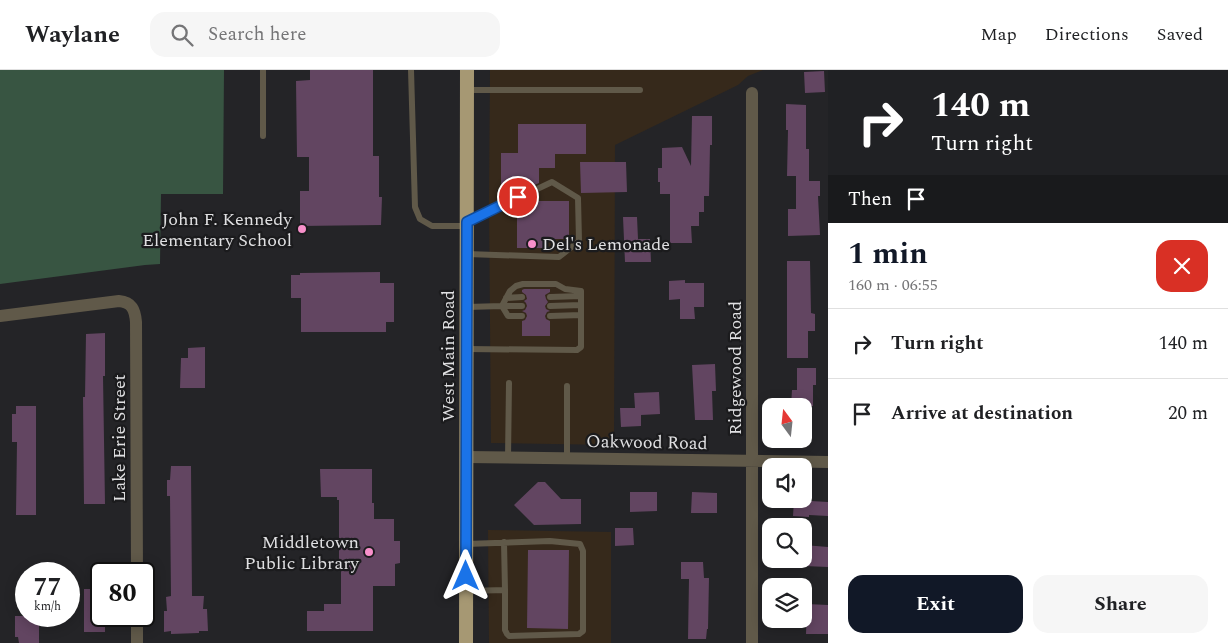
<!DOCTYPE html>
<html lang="en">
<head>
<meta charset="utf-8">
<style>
	body { margin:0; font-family:Spectral,serif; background:#f6f6f6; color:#202124; height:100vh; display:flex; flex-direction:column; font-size:19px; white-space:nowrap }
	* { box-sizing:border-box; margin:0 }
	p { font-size:16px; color:#757577 }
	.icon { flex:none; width:28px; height:28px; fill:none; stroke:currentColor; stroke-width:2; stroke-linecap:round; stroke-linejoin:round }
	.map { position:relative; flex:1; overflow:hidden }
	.side { display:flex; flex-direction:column; background:#fff; width:400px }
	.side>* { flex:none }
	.top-card { background:#202124; color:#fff; overflow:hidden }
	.needle { width:32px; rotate:345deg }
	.controls { position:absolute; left:762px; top:328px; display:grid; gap:10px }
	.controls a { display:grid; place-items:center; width:50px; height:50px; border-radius:10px; background:#fff; box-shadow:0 2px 12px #0003; font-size:25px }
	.speed { position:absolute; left:15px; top:492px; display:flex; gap:10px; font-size:25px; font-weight:700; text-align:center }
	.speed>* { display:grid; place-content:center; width:65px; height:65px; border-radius:50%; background:#fff; box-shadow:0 2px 12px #0003; line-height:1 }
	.speed small { font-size:12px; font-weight:400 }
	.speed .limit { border:2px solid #111; border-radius:8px; background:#fff; color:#111 }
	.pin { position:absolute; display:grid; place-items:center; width:42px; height:42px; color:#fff; margin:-21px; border:2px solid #fff; border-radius:50%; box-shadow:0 1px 5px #0007 }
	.me { position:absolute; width:55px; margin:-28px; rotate:0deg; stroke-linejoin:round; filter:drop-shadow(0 0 4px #0008) }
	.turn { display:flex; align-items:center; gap:18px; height:105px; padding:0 20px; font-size:22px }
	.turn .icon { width:65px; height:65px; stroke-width:2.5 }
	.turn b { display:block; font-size:35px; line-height:42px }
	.then { display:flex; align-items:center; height:48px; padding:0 20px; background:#0003; gap:10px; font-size:19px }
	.round { display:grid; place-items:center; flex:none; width:52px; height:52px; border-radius:15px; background:#f6f6f6 }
	.summary { display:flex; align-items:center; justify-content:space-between; height:85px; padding:0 20px }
	h1 { font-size:30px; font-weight:700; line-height:38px; color:#111827 }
	.button { display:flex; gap:10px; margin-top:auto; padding:10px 20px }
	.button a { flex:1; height:58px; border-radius:15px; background:#111827; color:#fff; font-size:20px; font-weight:700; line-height:58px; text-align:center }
	.button a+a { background:#f6f6f6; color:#202124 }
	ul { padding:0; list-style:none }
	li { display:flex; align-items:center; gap:15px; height:70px; padding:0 20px; border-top:1px solid #e0e0e0 }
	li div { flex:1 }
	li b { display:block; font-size:19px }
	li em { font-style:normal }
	header { display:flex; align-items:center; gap:30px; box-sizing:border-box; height:70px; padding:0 25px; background:#fff; border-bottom:1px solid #e0e0e0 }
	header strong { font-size:24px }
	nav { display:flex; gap:28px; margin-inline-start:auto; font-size:18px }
	.search { width:350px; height:45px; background:#f6f6f6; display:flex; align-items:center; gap:12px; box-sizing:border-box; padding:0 18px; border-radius:15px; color:#757577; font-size:19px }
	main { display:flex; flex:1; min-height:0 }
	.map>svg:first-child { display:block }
	.commercial { fill:#36291b }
	.green { fill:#385542 }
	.building { fill:#624561 }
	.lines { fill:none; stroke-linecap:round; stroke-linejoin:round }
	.service { stroke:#605949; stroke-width:6 }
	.minor { stroke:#605949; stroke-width:12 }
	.trunk { stroke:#a69873; stroke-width:14 }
	.route-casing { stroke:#114b97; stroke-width:12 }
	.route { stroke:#1a73e8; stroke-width:9 }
	.poi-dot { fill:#f890cb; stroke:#1b1b1d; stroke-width:2 }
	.labels { text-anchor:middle; stroke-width:4.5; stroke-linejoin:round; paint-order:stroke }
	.poi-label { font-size:18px; fill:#e0e0e2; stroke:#1b1b1d; text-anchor:end }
	.street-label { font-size:18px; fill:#e0e0e2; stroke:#1b1b1d }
</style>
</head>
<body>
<header>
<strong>Waylane</strong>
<div class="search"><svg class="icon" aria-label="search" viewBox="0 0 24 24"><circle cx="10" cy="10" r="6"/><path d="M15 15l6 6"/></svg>Search here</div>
<nav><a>Map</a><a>Directions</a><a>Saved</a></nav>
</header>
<main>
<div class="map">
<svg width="828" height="573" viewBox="0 0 828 573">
	<rect width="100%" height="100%" fill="#242427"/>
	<path class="commercial" d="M490,0h273l-15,6 -10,9 -123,60 -1,300 -123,-2 -2,-240z
		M488,460l123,2v111h-122z"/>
	<path class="green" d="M0,0h224l-1,124h-62l-1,70 -15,1 -145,19z"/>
	<path class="building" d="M310,0h63v86h6v41h3l-1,28 -81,1v-35h9v-34h-12l-1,-76 14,-1z
		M824,1l1,21 -20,1 -1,-21z
		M786,34l20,1v44h3v32h11v15h-2l2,39 -32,1v-27h8v-33h-9l1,-46h-2z
		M692,46h20v29h-2l-1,51h-5v16h-5v14h-8l1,17h-22v-49h-10v-12h-2v-14h4v-20l20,-1 9,19z
		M518,54h68v30h-31v14h-16v15l-22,10v-9h-16v-31h17z
		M580,92h46l1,30 -46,1z
		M538,124v7h31v38h-23v9h-29v-44z
		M623,147h14l1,22h12l1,23h-26z
		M787,191h23l1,52 4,1v17h-7v27h-21z
		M380,202v11h14v39h-8v10h-85v-34h-10v-23h9v-2z
		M685,210v3h19v24h-10l1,12h-15v-20l-11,1v-19z
		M524,219h26v3l-5,3 1,4 2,3 -3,4 1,3 4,2 -3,1 -2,4 1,3 4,2v15h-28v-15l3,-1 2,-4 -1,-3 -4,-2 3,-1 2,-4 -1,-3 -2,-2 3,-2 -1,-4 -4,-3v-2z
		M105,263v43h-2l2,128h-21l-1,-107h2l1,-63z
		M205,277v41h-25l1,-30h7v-10z
		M715,294l1,27h-4l1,29h-18l-3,-55z
		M797,298h19v17h-3v21h-22l1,-16h5z
		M659,322l1,22 -19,1v11l-20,1 -1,-19h15l-1,-15z
		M16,336h20v109h-20l1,-73h-5v-28h4z
		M171,396h20l1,130h12l-1,13h4l1,22h-9v2l-28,1v-3l-7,1v-21h3l-1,-14 5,-1 -1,-100h-3v-16h3z
		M320,399h52v34h2v16h20v22h6v22l-5,1v22h-22v45h-66v-20h17v-7h17v-41h-2v-63h-2v-3h-16z
		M538,412h7l16,17h20v25l-47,1 -20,-20z
		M630,422h27v19l-27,1z
		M692,422l25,1v20h-26z
		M794,430l34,2v14l-19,-1v2l-16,-1z
		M615,458h18l1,17 -19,1z
		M804,475l24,2v20l-24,-1z
		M528,480h41l-1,79 -41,-1z
		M681,492h22l1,16h5l-1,51h-1l-1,10h-18l1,-60h-8z
		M84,519h17v27h4v16h-21z
		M807,534l21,1v29h-22z
		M15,546h23v6h1v21h-20l-1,-6h-3z"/>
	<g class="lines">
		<path class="service" d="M263,0v66
			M411,0l4,137 5,12 12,7h35
			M467,20h173
			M467,152l85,-40 26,16 1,43 -20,16 -92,-3
			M550,227l31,-1
			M506,228l16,-1
			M502,236l6,10h14
			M502,236h20
			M550,236l31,-1
			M467,237l35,-1 8,-15 6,-5 7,-2h33l9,5 16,2v56l-4,3 -110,-1
			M550,246l31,-1
			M508,388l1,-75
			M567,389v-73
			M504,472l1,48
			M466,521l39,-1v40l2,4 2,2 70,-2 4,-3v-80l-3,-7 -30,-3 -84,3"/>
		<path class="minor" d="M752,23v550
			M0,246l119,-15c13,1 16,9 17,21l1,252
			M466,387l362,5
			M137,546v27"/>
		<path class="trunk" d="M466,573l1,-573"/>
	</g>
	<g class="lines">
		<defs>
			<path id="route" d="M466,506l1,-354 51,-25"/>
		</defs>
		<use href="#route" class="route-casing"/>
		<use href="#route" class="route"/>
	</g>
	<g class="poi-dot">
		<circle cx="302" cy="159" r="5"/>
		<circle cx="532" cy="174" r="5"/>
		<circle cx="369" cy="482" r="5"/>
	</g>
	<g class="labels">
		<g class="poi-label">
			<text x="292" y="155">John F. Kennedy<tspan x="292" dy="21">Elementary School</tspan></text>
			<text x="542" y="180" text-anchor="start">Del's Lemonade</text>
			<text x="359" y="478">Middletown<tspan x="359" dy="21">Public Library</tspan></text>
		</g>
		<g class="street-label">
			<text transform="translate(448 286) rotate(-90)" y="6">West Main Road</text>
			<text transform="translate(735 298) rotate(-90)" y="6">Ridgewood Road</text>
			<text transform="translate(119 368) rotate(-90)" y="6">Lake Erie Street</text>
			<text transform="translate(647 372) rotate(1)" y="6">Oakwood Road</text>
		</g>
	</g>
</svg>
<div class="controls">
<a><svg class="needle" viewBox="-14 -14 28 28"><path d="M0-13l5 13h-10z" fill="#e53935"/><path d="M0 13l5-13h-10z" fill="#757577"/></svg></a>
<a><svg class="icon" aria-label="sound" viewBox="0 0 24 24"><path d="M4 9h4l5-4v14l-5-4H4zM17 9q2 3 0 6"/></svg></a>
<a><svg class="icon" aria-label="search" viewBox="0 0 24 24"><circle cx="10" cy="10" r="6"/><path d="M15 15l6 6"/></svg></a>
<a><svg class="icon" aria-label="layers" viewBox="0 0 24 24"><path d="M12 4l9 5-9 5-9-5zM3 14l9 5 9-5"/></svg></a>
</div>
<div class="speed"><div>77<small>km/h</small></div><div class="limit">80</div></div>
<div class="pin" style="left:518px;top:127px;background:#d93025"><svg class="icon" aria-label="arrive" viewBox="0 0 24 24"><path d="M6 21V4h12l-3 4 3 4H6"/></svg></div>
<svg class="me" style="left:466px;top:506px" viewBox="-20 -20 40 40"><path d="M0-17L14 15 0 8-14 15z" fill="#1a73e8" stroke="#fff" stroke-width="4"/></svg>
</div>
<section class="side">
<div class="top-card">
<div class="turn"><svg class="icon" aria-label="right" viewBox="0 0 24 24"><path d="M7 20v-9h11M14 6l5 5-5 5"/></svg><div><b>140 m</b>Turn right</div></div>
<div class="then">Then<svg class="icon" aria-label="arrive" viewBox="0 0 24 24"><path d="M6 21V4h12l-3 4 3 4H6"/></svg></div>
</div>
<div class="summary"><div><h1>1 min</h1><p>160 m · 06:55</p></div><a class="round" style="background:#d93025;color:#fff"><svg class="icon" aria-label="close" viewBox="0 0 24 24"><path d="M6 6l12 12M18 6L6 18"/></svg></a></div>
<ul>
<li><svg class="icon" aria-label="right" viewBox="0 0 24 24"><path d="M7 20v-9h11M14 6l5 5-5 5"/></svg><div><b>Turn right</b></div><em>140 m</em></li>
<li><svg class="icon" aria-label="arrive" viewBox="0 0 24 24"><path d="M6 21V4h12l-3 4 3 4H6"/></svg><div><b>Arrive at destination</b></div><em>20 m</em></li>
</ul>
<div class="button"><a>Exit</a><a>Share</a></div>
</section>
</main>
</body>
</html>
